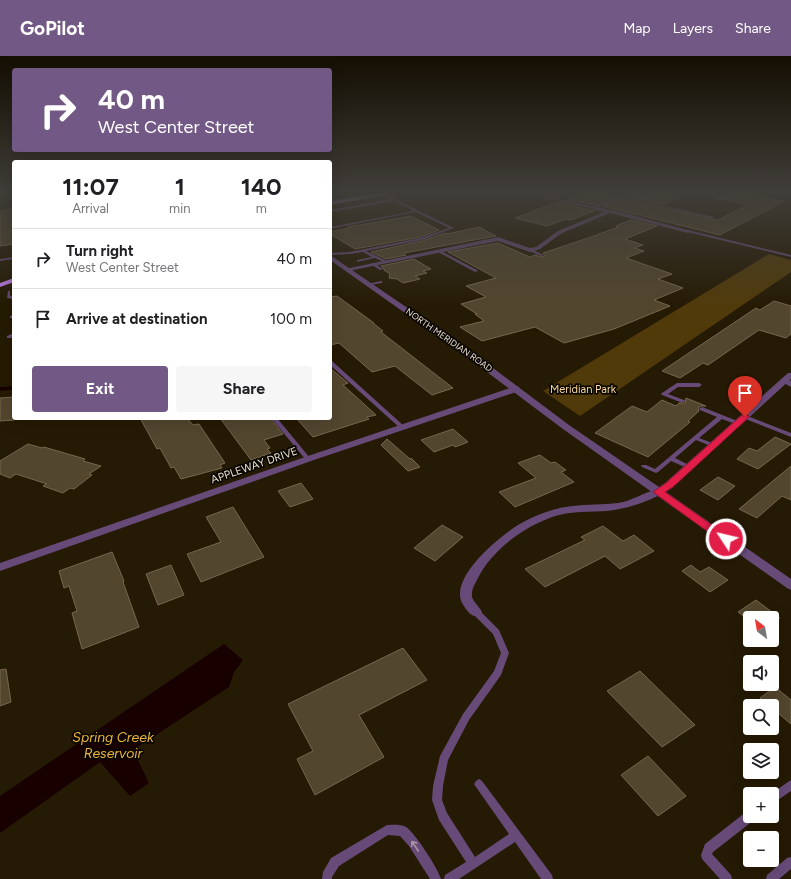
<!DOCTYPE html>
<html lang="en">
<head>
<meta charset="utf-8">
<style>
	body { margin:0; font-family:Figtree,sans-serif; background:#f6f6f6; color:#202124; height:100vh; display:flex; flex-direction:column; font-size:15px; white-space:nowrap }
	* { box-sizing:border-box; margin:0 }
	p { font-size:13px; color:#757577 }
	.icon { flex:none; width:22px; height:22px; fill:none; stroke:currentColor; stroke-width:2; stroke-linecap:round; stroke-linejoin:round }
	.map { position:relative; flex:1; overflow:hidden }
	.panel { position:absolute; left:12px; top:104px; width:320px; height:260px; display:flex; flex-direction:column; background:#fff; border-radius:4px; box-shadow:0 4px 16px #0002 }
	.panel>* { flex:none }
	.top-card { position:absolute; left:12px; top:12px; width:320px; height:84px; border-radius:4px; box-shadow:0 4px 16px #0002; background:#725884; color:#fff; overflow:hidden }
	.needle { width:26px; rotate:329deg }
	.tools { position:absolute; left:743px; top:555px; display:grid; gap:8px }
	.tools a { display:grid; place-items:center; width:36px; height:36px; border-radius:4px; background:#fff; box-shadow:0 4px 16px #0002; font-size:20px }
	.pin { position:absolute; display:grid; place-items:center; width:34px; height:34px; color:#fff; margin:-41px -17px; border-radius:50% 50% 50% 0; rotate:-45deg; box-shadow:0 0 4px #0007 }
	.pin .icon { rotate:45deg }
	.me { position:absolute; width:44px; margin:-22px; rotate:305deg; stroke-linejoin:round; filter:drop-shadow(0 0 3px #0008) }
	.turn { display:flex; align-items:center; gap:14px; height:84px; padding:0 20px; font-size:18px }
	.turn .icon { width:52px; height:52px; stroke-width:2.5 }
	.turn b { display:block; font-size:28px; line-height:34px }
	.eta { display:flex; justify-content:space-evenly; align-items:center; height:68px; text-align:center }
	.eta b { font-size:24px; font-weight:700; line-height:28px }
	.action { display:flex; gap:8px; margin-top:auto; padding:8px 20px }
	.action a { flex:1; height:46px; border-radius:4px; background:#725884; color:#fff; font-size:16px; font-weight:700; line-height:46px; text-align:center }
	.action a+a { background:#f6f6f6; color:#202124 }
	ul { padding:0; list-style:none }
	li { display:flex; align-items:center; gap:12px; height:60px; padding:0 20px; border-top:1px solid #e0e0e0 }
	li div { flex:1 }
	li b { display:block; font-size:15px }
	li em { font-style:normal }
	header { display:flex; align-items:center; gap:24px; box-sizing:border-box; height:56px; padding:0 20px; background:#725884; color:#fff }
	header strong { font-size:19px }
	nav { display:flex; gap:22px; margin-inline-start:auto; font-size:14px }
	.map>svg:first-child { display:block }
	.green { fill:#503a09 }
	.water { fill:#180000 }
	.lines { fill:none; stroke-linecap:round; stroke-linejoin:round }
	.stream { stroke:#180000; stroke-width:3.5 }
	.building { fill:#53462e; stroke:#76684f }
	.service { fill:#674a78; fill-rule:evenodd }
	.minor { fill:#674a78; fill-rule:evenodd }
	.tertiary { fill:#674a78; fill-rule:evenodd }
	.trunk { fill:#c27ee9; fill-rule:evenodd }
	.oneway { stroke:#a896a6 }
	.route { fill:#e11d48; stroke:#92132f }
	.labels { text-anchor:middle; stroke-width:3.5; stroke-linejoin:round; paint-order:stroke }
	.far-street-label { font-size:9px; fill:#e9e1d3; stroke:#0a0601 }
	.park-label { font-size:11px; fill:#f9d898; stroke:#0a0601 }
	.street-label { font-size:11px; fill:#e9e1d3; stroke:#0a0601 }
	.near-water-label { font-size:14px; font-style:italic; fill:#ecb437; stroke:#0a0601 }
</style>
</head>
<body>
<header>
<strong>GoPilot</strong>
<nav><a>Map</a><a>Layers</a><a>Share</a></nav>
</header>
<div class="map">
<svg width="791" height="823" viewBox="0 0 791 823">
	<rect width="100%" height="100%" fill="#251a03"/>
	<path class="green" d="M769,198l22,6v12l-211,144 -37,-25z"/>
	<path class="water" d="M224,588l19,16 -9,12 -5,15 -96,63 16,33 -19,13 -30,-34 -100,71v-37z"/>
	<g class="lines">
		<path class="stream" d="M0,333l14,-1"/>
	</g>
	<path class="building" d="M583,137h22l2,2 5,2 -21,7 -24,-5z
		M633,137h50l1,2 -21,9 -34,-8z
		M713,137h31l40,8 -64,34 -118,-29 19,-7 97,21 30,-15 -35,-8z
		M558,146l36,9 -23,9 -5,-1 -19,7 -32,-8z
		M14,153v35l-14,2v-35z
		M411,160l28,14 -19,7 -65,12 -25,-15v-2l19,-4 -1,-1z
		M631,164l26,6 -32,13 18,6 -9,3 10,3 -18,7 46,16 -14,5 25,9 -29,12 16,6 -56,23 -50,14 -29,-16 -53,14 -22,-14 24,-6 -9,-7h2l-16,-10 25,-7 -20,-11 30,-8 -48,-26 50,-9 32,14 5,-2 6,2 4,-1 -2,-3 57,-19h-1l20,-7 -3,-1z
		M479,171l17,9 -92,17 2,2 -20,4 -15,-7 51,-11 23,-8 2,1z
		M414,203l17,10 -8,2 4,2 -12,3 5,3 -17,4 -6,-4 -8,-1 1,-4 -6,-4v-1l-3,-3z
		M337,240l37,27h-1l10,8 -2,1 72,56 -21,7 -37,-29 -23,6 -33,-29 -9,2v-48z
		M774,245l17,5v28l-5,4 -27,-8 -51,35 -5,-2 -23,15 -18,-7 94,-63 4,2z
		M330,312l18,15 -5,2 33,30 -9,2 2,2 -56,18 -17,-19h34z
		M14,341v23l-14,1v-23z
		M686,342l20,8h-5l-3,2 1,3 -11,10 2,1 -42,35 -53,-24 37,-27 15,6 15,-12 14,6 3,-3h6z
		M140,362h47l6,7 6,-1 26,39 -5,2 2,3 -41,11 -7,-12 -3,1 -11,-20 -3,1z
		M220,362h50l13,16 -19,6 6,8 -3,1 4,4 -20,7z
		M453,373l15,13 -13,5 -2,-2 -19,7 -13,-12z
		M775,381l16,7 -33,25 -21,-10 12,-11 8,3z
		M387,383l23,20 1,-1 9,9 -12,4 -27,-26z
		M28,388l14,4 2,-1 41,12 -2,2 18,5 -12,8 3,1 -18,14 -4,-1 -7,5 -20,-7 4,-2 -31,-10 -6,4 -10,-4v-13z
		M540,399l11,8 4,-1 11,8 -5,2 13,10 -59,25 -16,-15 37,-14 -18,-15z
		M791,410v34l-9,-4 -25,22 -18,-9z
		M718,421l17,9 -17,14 -18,-10z
		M301,427l12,16 -23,8 -12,-16z
		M233,451l31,50 -63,25 -14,-28 34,-12 -15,-25z
		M442,469l21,12 -28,24 -21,-13z
		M603,470l20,15 11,-6 20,16 -34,18 -15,-13 -60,31 -20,-18 60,-29 -4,-3z
		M112,496l12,29 -1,1 16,45 -57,22 -10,-36 5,-2 -8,-25 -5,2 -5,-17z
		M171,509l13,30 -26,10 -12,-31z
		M691,509l9,7 9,-5 19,13 -18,12 -28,-21z
		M756,544l24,18h-34l-8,-6z
		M403,592l24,32 -68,35 25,42 -69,38 -18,-36 16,-8 -25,-47z
		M6,613l5,33 -11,4v-36z
		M640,615l55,54 -33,22 -55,-56z
		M775,631l16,13v24l-19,-16v-2h-3l-9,-8z
		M648,700l38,40 -28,20 -37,-41z"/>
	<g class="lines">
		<path class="service" d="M381,137h2l71,35 -32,12 -56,11 21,10 1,1 -2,1 -11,-5 -18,4v-2l15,-3 -9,-5 -13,2 -20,1v-2l20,-1 70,-14 29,-10 -33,-16 -86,17v-2l84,-16 -20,-10 -64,11v-2l61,-11 -10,-4z
			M606,137h3l105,24 -2,1 -105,-24z
			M684,137l18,3 -1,1 -16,-3z
			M688,174l103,25v2l-104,-25 -1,-1z
			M529,193h2l13,6 -3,1 -12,-5z
			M439,194l38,20 1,1 -3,1 -37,-20 -1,-1z
			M14,201v2l-14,2v-2z
			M372,207h2l9,6 -3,1 -8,-5z
			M381,225h1v2l-13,2 -2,-1z
			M8,235h2v5l4,1v2l-7,-1z
			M14,259v3h-4v-2z
			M14,277v3l-3,2h-4v-2z
			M330,305h2l72,65 1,1 -1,1h-4l-70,-63z
			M677,327h22l3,2 -3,2h-21l-10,7 16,6 1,1 -1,1h-4l-18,-7 -1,-1 1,-1z
			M702,351l38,15 1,1 -3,2 -16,-6 -23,19 16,6 1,1 -1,1h-4l-15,-6 -21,18 16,8 1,1 -1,1h-4l-16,-7 -13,11 -2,1 -14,-6 -1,-1 1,-1h4l9,4 62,-52 -17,-7 -1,-1z
			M745,359l46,18v4l-48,-19 -1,-1z
			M271,362h6l33,40 1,1 -1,1h-4z
			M476,553l3,1 20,20 10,23 -8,22 -32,45 -21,40 -5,26 -1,14 5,13 28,44 34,-23 -33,-47 -2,-3 2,-3 3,-2 3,2 70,94 1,4h-12l-26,-37 -56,37h-15l1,-4 21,-13 -27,-42 -7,-20 1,-14 7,-30 23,-42 31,-43 7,-18 -8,-19 -20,-20 -1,-2 1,-2z
			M791,724v11l-16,11 -3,2v-10h-1l17,-12z
			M750,755v5h5l-1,4 -41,32 -1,2 19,21 1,4h-12l-18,-20 -1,-4 4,-11 41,-32z
			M387,769c5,0 14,-1 19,2 10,7 31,40 35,52h-11l-21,-33 -9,-10 -12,-1 -49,31 -7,11v2h-10l1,-7 8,-14z
			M791,801v12l-12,10h-13l1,-4 20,-17z"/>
		<path class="minor" d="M531,137h6l54,13 36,-13h5l-35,14 16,3 78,21 -3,2 -78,-20 -48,20 -22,16 -10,3 -32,-11 -150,30 -3,-2 153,-32 32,11 6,-1 22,-16 46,-19z
			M784,322l7,3v6l-11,-6 1,-2z
			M516,330l3,1 1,2 -1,2 -208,70 -311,110v-8l305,-106z
			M658,433l4,1 1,2 -1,2c-18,9 -36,15 -55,17 -17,1 -35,0 -52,5 -30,10 -64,34 -78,64 -3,5 -6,11 -5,17 2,6 8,10 10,15l-1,3c-8,3 -11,-1 -15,-6 -3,-4 -6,-9 -6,-14 -1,-25 39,-58 58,-70 17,-10 36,-17 54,-19 16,-2 31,-1 46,-3 14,-2 26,-11 40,-14z"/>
		<path class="tertiary" d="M330,199l139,95 100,75 90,62 6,-4 123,-110h3v6l-118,108 -7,5 125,87v11l-4,-2 -224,-159 -100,-75 -133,-94z"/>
		<path class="trunk" d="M385,137h10l-65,12v-4z
			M14,222v4l-14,5v-4z"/>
	</g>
	<defs><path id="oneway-shaft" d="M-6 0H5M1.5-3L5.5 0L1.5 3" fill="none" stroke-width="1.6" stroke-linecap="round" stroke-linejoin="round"/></defs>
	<use class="oneway" href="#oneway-shaft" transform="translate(415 790) rotate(-124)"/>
	<linearGradient id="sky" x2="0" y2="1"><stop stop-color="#140e02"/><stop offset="0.54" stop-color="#403e39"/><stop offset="1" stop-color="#403e39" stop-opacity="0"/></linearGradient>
	<rect width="791" height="252" fill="url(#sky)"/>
	<path class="route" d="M742,359h6l1,2 -76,70 -8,5 64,45 2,2 -2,3h-7l-69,-50 13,-9z"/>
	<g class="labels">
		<g class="far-street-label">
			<text transform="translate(449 284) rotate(35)" y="3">NORTH MERIDIAN ROAD</text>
		</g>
		<g class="park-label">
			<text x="583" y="337">Meridian Park</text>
		</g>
		<g class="street-label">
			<text transform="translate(254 409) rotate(-19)" y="4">APPLEWAY DRIVE</text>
		</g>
		<g class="near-water-label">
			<text x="113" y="686">Spring Creek<tspan x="113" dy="16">Reservoir</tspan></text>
		</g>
	</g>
</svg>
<div class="tools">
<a><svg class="needle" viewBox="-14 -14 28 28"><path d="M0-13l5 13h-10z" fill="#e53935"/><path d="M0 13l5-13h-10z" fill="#757577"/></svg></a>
<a><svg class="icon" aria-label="sound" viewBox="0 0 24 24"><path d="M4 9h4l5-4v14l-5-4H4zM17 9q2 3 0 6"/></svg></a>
<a><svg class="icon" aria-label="search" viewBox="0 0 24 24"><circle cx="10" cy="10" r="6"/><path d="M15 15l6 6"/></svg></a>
<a><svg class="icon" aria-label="layers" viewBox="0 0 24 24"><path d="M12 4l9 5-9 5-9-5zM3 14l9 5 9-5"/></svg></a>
<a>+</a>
<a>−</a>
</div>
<div class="pin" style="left:745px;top:361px;background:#d93025"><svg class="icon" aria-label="arrive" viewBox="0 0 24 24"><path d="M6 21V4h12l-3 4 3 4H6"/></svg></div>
<svg class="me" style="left:726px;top:483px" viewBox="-20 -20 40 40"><circle r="17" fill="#e11d48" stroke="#fff" stroke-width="3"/><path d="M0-11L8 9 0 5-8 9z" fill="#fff"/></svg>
<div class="top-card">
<div class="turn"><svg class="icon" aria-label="right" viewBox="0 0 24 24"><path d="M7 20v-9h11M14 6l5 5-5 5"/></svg><div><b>40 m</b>West Center Street</div></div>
</div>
<section class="panel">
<div class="eta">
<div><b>11:07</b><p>Arrival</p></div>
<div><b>1</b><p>min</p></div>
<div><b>140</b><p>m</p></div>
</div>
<ul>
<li><svg class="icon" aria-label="right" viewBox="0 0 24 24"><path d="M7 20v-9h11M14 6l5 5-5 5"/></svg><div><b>Turn right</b><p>West Center Street</p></div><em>40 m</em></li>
<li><svg class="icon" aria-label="arrive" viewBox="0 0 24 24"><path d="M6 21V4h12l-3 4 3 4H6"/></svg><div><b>Arrive at destination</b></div><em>100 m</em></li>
</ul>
<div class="action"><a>Exit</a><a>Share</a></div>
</section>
</div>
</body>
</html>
